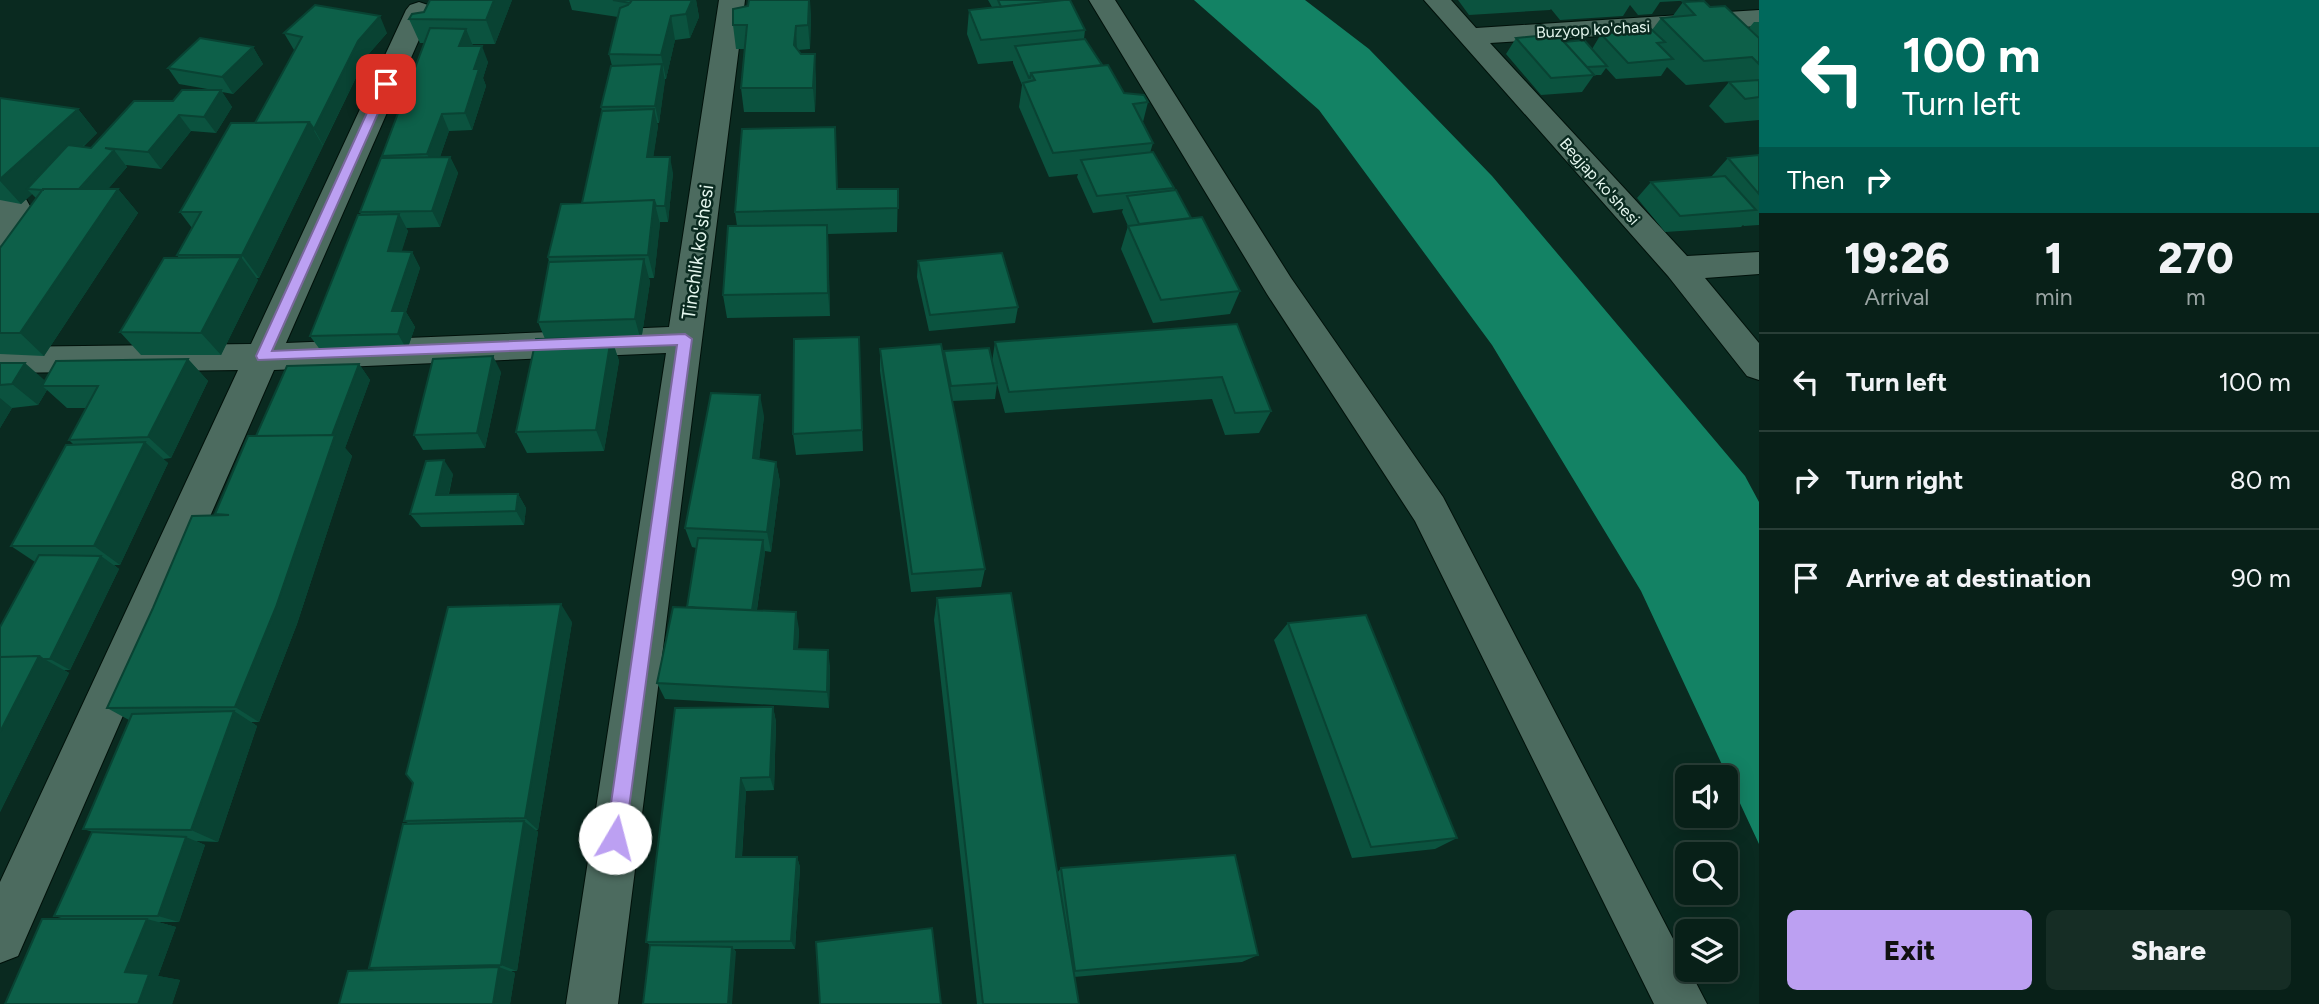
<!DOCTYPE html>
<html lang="en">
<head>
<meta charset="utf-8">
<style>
	body { margin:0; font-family:Figtree,sans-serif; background:#162d25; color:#f1f3f6; height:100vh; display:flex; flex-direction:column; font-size:26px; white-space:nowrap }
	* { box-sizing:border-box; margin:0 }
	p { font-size:23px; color:#98a3a2 }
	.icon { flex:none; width:38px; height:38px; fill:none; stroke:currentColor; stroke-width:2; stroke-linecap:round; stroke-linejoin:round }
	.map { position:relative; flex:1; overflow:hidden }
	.drawer { display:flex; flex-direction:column; background:#082018; width:560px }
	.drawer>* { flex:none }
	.guide { background:#00695c; color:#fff; overflow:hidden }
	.buttons { position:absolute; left:1675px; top:765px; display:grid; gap:14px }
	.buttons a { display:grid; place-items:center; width:63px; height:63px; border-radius:10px; background:#082018; box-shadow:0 4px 18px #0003,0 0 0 2px #293e37; font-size:35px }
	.pin { position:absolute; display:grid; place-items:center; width:60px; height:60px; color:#fff; margin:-30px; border-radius:14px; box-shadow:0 4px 10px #0006 }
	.me { position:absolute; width:77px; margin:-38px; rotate:8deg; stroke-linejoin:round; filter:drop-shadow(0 0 5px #0008) }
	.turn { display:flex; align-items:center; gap:24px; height:147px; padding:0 28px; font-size:32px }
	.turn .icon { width:91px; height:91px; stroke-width:2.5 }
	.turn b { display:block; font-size:49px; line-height:60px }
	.then { display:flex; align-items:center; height:66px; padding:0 28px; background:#0003; gap:14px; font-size:26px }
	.eta { display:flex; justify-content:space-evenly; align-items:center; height:119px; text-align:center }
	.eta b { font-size:42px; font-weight:800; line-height:49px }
	.cta { display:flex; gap:14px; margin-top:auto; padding:14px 28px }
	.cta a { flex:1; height:80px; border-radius:10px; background:#bca0f2; color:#111; font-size:28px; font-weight:800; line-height:80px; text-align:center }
	.cta a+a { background:#162d25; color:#f1f3f6 }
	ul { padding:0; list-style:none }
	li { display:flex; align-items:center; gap:21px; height:98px; padding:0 28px; border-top:2px solid #293e37 }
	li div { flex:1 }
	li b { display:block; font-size:26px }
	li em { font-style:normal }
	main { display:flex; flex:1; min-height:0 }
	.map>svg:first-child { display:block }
	.water { fill:#138264 }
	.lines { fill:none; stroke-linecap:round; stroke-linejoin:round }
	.minor-casing { stroke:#00110a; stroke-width:2 }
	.minor { fill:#4c6b5f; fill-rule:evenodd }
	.wall { fill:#0b533f }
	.shaded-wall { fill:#094333 }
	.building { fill:#0d6049; stroke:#094333; stroke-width:2 }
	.route { fill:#bca0f2; stroke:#7a689d; stroke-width:2 }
	.labels { text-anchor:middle; stroke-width:5; stroke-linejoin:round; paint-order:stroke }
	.far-street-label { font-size:16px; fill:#e4f6ee; stroke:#0a2a20 }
	.street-label { font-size:19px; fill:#e4f6ee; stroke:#0a2a20 }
</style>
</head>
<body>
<main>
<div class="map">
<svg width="1759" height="1004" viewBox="0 0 1759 1004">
	<rect width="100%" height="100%" fill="#0a2a20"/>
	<path class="water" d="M1194,0h111l64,49 123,127 253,300 14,26v342l-118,-253 -149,-246 -173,-235z"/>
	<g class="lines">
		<defs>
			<path id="minor" d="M719,0h26l-127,1004h-52l100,-651 -392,17 -256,586 -18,7v-81l238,-512 -238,3v-26l251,-3 155,-334 4,-5 9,-3 9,3 4,5 -146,333 383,-16z
				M1089,0h26l176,278 152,219 264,507h-53l-239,-483 -148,-227z
				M1424,0h27l25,28 283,-18v16l-269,17 197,213 72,-4v22l-54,4 54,65v37l-12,-4 -79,-100z
				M0,194l26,5 4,7 -19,37 -11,3z"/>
		</defs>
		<use href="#minor" class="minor-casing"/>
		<use href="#minor" class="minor"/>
	</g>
	<path class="wall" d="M512,0l-17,44h-23l16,18 -5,16 3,8 -14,44 -23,1 -9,26h10l8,16 -18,54 -34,1 2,3 -7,21h11l8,16 -14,44 9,15 -8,23 -86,1 -11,-15 51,-121 -1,-3 23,-54 -1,-2 42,-113h-4l-11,-24z
		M569,0h127l3,17 -9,21 -15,2 -9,39h-1l-6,44h-2l1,3 -5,31 20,16 -5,49h-8l-6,56h-5l1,4 -9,59 -28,1 6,19 -15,90 -77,2 -11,-21 29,-93 -7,-17 11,-60 -1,-5 34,-54 20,-92 -1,-4 11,-41 -3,-12 9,-37 -46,-7z
		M988,0h82l15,30 -1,9 40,54 24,9 -5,20 10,21 -3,10 24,35v3l17,27 49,73 -10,23 -77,9 -32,-74 7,-23 -6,-14 1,-3 -30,4 -16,-36 1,-3 -29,3 -30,-70 3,-22 -9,-22v-2l-35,3 -11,-30 2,-24 23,-3z
		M1458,0h239l-37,2 -8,12 -14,1 -8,-10 -7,11 -63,4 -9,-11 -1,1 -81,5z
		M1683,2l27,5 39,21 5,-6h5v98l-34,3 -16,-17 20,-24 3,-1 -46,4 -19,-18 -6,9 -45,3 -10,-11 -5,7h-7l-12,17 -41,3 -35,-41 10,-16 48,4 28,7 9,-15 51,-4 9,-12 11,-1z
		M748,6l63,8 -1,35 -12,1 18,28 -1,34h-71l-3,-24 4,-39h-9l-3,-24z
		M284,33h103l-21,24 -107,221h-3l2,2 -37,75h-80l-21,-23 59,-74 -2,-3 15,-27 -12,-16 75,-89 40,-73h-1z
		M253,47l10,17 -30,30 -11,-2 10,15 -16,26 -25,-2 -30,38 -35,-4 1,2 -19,22h10l20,24 -94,143 -44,-2v-106l37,-49 -5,-5 -11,10 -21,-4v-102l78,11 19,24 -14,14 8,1 82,-47 40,-11 -34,-6 -11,-16z
		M1759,155v70l-15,1 -1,-1 -2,2 -76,5 -28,-34 14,-16 60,-5 17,-19z
		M837,189h61l-1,43 -69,2 2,82 -103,2 -4,-23 14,-69 -2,-14z
		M918,261l100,46 -3,16 -86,8 -12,-54z
		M1237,324l34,87 -12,22 -34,2 -13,-36 -207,14 -8,-29 -2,15 -43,2 33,168 -4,18 -70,5 -31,-221v-22l64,8v-6l48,11 3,-20z
		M859,337l4,114 -67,4 -3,-21z
		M188,359l20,22 -37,77 -8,1 5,4 -48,102h-6l5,4 -49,101h-6l5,3 -69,139v-185l35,-65 -24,-16 63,-101 -5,-5 17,-32h-19l-20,-18 -9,15 -26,3 -12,20v-65l45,18z
		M359,364l11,16 -25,68 7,8 -55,168 -38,98h-8l6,4 -39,116 -22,-1 9,4 -26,77h-21l18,5 -18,49 22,4 -8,24 -107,-85 -11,-3 39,-84 -10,-3 46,-109 -22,-12 109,-192 -1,-2 41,-78z
		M501,372l-16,76 -62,2 -9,-15z
		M764,416l-5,43 17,3 4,20 -9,70 -6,-1 -8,59 42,19 -1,20 32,17 -1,42 -164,-9 -8,-16 30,-76 9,-59 -4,-1 -7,-19z
		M453,474l-4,20h69l8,14 -2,17 -103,2 -11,-13z
		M937,598l120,275 4,-5 197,87 -16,7 -168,15 5,27h-102l-43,-384z
		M572,622l-34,208h-2l2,2 -21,139h-6l4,2 -5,31h-171l36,-34 -6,-2 39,-145 -4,-2z
		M1288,623l169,215 -22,11 -83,9 -78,-218z
		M773,707l3,15 -2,68 -28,1 -4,66h55l3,10 -5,82h-61l2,3 -86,-7 -4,-3z"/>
	<path class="shaded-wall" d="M494,0h18l-17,44 -9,-24z
		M692,0h4l3,17 -9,21 -4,-24z
		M809,0h1l1,14 -1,35 -2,-24z
		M380,16l7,17 -21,24 -43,88 -9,-16 44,-88z
		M671,16l4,24 -9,39 -5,-24z
		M796,26l1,24 -3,-5z
		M466,29l7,17h-14z
		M482,46l6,16 -5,16 3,8 -14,44 -7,-17 9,-44z
		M253,47l10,17 -30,30 -11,-17z
		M815,54l1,24 -1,34 -2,-24z
		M662,64l3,17 -6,42 -4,-17z
		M221,90l11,17 -16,26 -12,-16z
		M78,109l19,24 -61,57 -9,-1 5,5 -11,10 -21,-23v-2z
		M654,109l4,17 -7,47 -4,-16z
		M442,114l7,17 -14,40 -8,-17z
		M179,115l12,16 -30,38 -13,-17z
		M309,122l14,24 -64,132 -17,-23z
		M114,150l13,17 -38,44 -14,-16z
		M450,157l8,16 -18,54 -8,-16z
		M670,157l3,16 -5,49 -3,-16z
		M118,189l20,24 -94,143 -24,-23z
		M654,200l6,24 -6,54 -6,-23z
		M399,214l9,17 -11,36 -9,-16z
		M827,225l1,23 2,68 -2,-23z
		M412,252l8,16 -14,44 9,15 -8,23 -9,-16 -6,-23z
		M241,257l17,23 -37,75 -20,-22z
		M644,259l6,23 -9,59 -6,-22z
		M611,338l8,23 -15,90 -8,-21z
		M493,356l8,16 -16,76 -8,-15z
		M188,359l20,22 -37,77 -23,-21z
		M25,363l25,22 -8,1 5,4 -9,15 -26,-21z
		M359,364l11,16 -25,68 7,8 -55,168 -38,98 -24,-15 96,-269z
		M760,395l4,21 -7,63 -4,-21z
		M0,398l12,10 -12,20z
		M145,442l23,21 -48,102 -26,-19z
		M444,460l9,14 -8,35 -9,-14z
		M776,462l4,20 -9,70 -4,-20z
		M518,494l8,14 -2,17 -8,-14z
		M763,540l2,14 -10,68 -3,-12z
		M101,556l18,13 -49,101 -20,-11z
		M561,604l11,18 -34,208 -13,-12z
		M796,612l3,17 -2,36 -3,-16z
		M828,650l2,16 -1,42 -2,-16z
		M39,656l30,17 -69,139v-80z
		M773,707l3,15 -2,68 -4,-13z
		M234,711l23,15 -39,116 -27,-12z
		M741,778l5,13 -5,77 -5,-11z
		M524,821l14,11 -21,139 -16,-6z
		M186,837l19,8 -26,77 -21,-6z
		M797,857l3,10 -5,82 -4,-8z
		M147,919l29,8 -18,49 22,4 -8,24h-34l-13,-32z
		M732,947l4,5 -4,52h-4z
		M499,967l16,6 -5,31h-17z"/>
	<path class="building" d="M430,0h64l-8,20 -77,-1 3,-5 12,-2z
		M613,0h19l-2,3z
		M632,0h60l-6,14 -15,2 -10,39 -52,-1 11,-46 8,-3z
		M749,0h60l-1,25 -12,1 -2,19 7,9h14l-2,34h-72l6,-63h-14v-16l15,-3z
		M998,0h66l-63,7z
		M1064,0h6l15,30 -104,10 -12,-30z
		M1704,1l6,6 15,-1 34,32v26l-7,-7 -48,4 -43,-43 34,-3 -12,-13z
		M315,5l65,11 -22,25 -44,88 -5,-7 -54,1 47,-86 -18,-4z
		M430,28l36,1 -7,17h23l-8,23h5l-14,44 -23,1 -15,40 -45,2z
		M1651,29l14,13 -8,1 16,16 -45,4 -27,-29z
		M1557,34l37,41 -43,3 -35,-40z
		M200,38l53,9 -31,30 -54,-9z
		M1085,39l17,26 -71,8 -1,5h-1l-14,-32z
		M1584,40l23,26 -20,1 -23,-25z
		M662,64l-7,42 -54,1 10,-41z
		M1108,65l16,28 20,2 4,7 -15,2 20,39 -100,10 -30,-70 12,-3 -4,-7z
		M1759,80v17l-14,2 -16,-17z
		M182,90h39l-17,27 -25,-2 -31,37 -43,-4 9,2 -35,39h-36v1l-16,-1 41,-44 23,3 43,-47h39z
		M0,98l78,11 -78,70z
		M654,109l-7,48h23l-5,49h-9l-2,-6 -72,3 20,-92z
		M309,122l-67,133h-65l24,-43h-21l51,-89z
		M835,127l2,62h61v19l-163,4 7,-83z
		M1153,152l21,36 -77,8 -16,-36z
		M1759,155v39l-31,-36z
		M450,157l-18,54 -72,1 21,-54z
		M1725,176l31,34 -76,6 -29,-34z
		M43,189h75l-98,144h-20v-85z
		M1176,190l15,28 -52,6 -12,-28z
		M654,200l-6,55 -100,2 13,-53z
		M399,214l-11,37 24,1 -20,59h13l-7,23 -88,2 48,-121z
		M1202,217l38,74 -79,9 -33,-74z
		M827,225l1,68 -105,2 5,-69z
		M1002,253l16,54 -88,8 -12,-54z
		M241,257l-40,76 -81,-1 44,-74z
		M644,259l-9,60 -97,3 11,-60z
		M1237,324l34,87 -36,2 -13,-36 -213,15 -14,-50z
		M859,337l3,93 -69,4 1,-95z
		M611,338l-15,92 -80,2 20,-93z
		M941,344l44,225 -73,5 -32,-225z
		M989,348l8,35 -46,3 -7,-35z
		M493,356l-16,77 -63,2 19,-76z
		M188,359l-40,78 -79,3 29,-54h-56l14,-25z
		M0,363h25l-13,21 -12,1z
		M359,364l-27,71 -76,1 31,-70z
		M711,393l49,2 -7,63 23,4 -9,70 -82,-4z
		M335,435l-59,172 -41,100 -128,1 46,-100 39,-92 37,-1 -14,-1 33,-78z
		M145,442l-51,104h-83l55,-101z
		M444,460l-8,35 82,-1 -2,17 -106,3 16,-53z
		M698,538l65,2 -11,70 -65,-3z
		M39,555l62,1 -51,103h-7l-4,-3 -39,1v-30z
		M1011,593l68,411h-96l-46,-406z
		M561,604l-36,214 -121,3 9,-38 -7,-9 42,-167z
		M673,607l123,5 -2,37 34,1 -1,42 -170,-9z
		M1366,615l91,223 -86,9 -83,-224z
		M39,656l-39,76v-75z
		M773,707l-3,70 -29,1 -5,79h61l-6,84 -145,1 29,-234z
		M234,711l-43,119 -108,-1 49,-115z
		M524,821l-23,144 -132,3 34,-144z
		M92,832l94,5 -28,79h-104z
		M1235,855l23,100 -183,16 -14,-103z
		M42,919h105l-22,53 24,2 -11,30h-133z
		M932,928l9,76h-121l-4,-62z
		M650,945l82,2 -4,57h-85z
		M499,967l-6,37h-154l9,-33z"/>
	<path class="route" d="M381,82l10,2 -119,267 413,-17 7,5 -67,499 -3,7 -7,3 -6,-3 -3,-7 71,-493 -419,15 -2,-4z"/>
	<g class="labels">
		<g class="far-street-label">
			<text transform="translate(1593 29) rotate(-3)" y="6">Buzyop ko'chasi</text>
			<text transform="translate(1600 181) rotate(48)" y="6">Begjap ko'shesi</text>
		</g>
		<g class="street-label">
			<text transform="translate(697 252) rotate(-82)" y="7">Tinchlik ko'shesi</text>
		</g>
	</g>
</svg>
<div class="buttons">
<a><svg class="icon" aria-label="sound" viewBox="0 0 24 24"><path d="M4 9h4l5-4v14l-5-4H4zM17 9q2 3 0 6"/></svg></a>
<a><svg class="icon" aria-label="search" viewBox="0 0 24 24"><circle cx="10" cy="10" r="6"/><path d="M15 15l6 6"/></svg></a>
<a><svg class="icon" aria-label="layers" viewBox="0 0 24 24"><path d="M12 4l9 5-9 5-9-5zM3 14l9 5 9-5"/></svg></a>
</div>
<div class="pin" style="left:386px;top:84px;background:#d93025"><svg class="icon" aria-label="arrive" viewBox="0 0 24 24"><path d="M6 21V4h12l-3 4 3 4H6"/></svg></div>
<svg class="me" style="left:615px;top:838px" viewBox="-20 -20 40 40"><circle r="19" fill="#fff"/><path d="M0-13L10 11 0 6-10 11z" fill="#bca0f2"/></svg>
</div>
<section class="drawer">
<div class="guide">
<div class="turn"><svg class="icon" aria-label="left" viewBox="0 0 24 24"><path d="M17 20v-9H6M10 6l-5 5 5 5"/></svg><div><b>100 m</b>Turn left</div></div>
<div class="then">Then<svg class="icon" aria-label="right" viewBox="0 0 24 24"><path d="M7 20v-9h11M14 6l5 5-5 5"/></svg></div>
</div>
<div class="eta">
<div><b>19:26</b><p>Arrival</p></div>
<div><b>1</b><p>min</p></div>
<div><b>270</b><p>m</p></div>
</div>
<ul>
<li><svg class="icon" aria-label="left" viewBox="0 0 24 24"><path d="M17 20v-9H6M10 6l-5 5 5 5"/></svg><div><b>Turn left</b></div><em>100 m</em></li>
<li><svg class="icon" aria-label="right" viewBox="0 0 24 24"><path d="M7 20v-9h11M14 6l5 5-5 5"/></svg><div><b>Turn right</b></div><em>80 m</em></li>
<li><svg class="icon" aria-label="arrive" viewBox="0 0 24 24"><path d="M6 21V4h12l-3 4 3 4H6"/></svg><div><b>Arrive at destination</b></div><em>90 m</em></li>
</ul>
<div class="cta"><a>Exit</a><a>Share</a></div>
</section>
</main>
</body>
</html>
